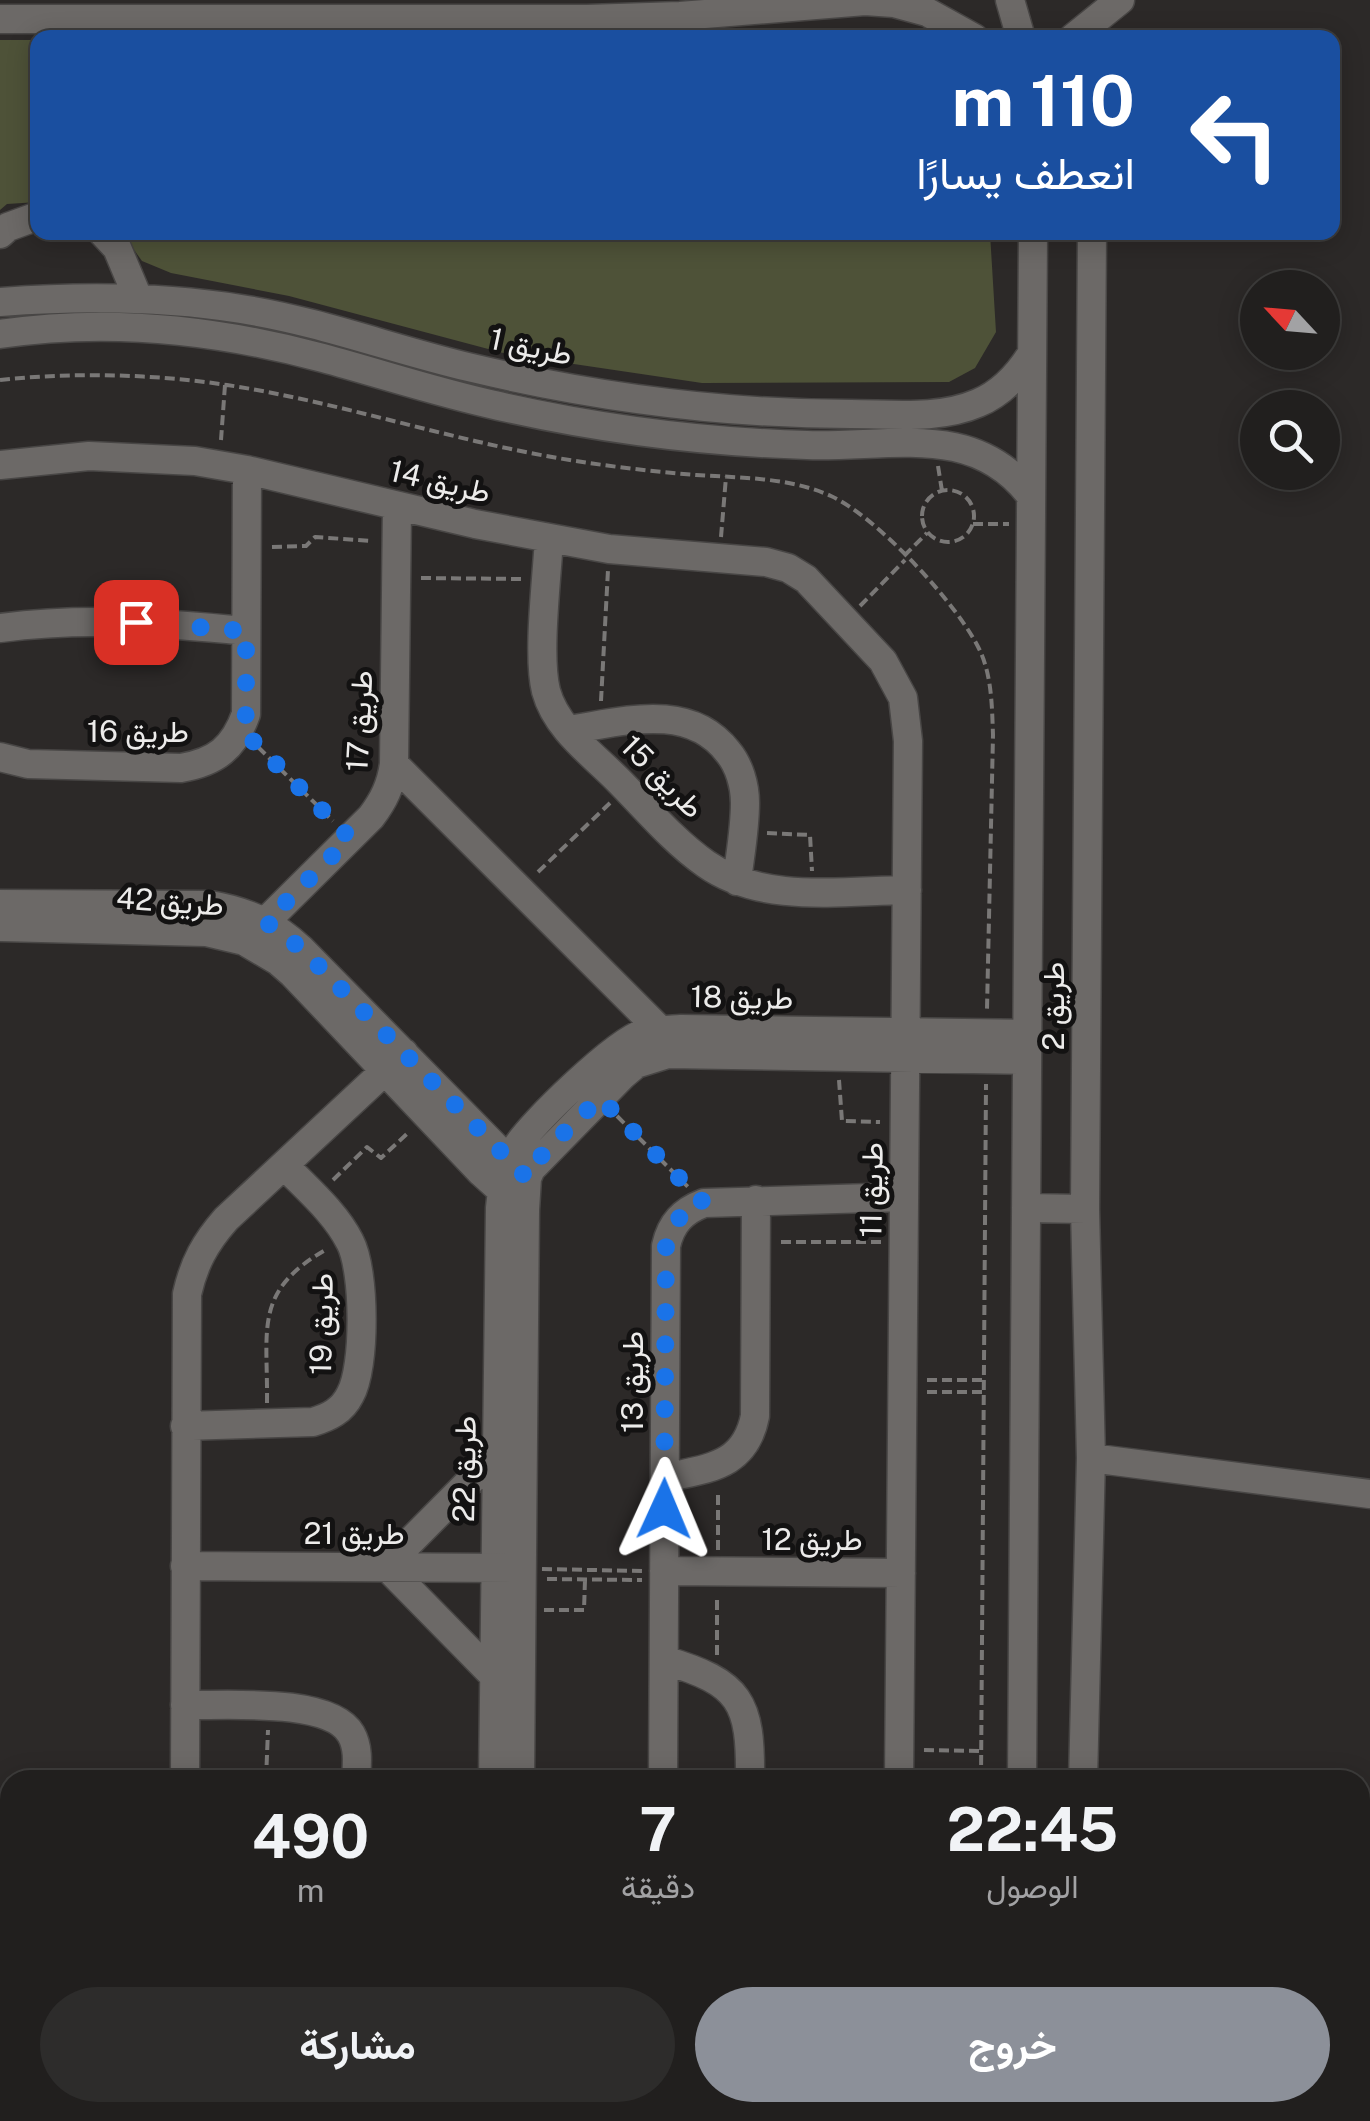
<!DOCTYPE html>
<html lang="ar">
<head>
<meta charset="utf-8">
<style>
	body { margin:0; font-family:"Public Sans",Vazirmatn,sans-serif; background:#2d2c2b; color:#f1f3f6; direction:rtl; height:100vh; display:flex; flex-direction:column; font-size:38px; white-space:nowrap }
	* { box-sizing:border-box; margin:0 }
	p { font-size:32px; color:#a2a2a4 }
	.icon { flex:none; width:55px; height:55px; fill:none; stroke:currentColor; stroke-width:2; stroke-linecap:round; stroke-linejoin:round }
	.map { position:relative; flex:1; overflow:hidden; direction:ltr }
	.panel { position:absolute; left:0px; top:1770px; width:1370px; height:352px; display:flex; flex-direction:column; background:#211f1e; border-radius:30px 30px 0 0; box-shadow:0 5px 25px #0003,0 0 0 2px #3e3d3c; direction:rtl }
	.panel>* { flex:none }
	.banner { position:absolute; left:30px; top:30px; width:1310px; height:210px; border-radius:20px; box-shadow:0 5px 25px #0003,0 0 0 2px #3e3d3c; direction:rtl; background:#1a4fa0; color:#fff; overflow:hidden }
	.needle { width:65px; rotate:296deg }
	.fabs { position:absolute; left:1240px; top:270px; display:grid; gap:20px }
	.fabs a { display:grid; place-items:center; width:100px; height:100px; border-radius:50%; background:#211f1e; box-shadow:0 5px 25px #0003,0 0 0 2px #3e3d3c; font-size:50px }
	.pin { position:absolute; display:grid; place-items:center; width:85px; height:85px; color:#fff; margin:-42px; border-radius:20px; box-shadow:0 5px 15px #0006 }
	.me { position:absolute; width:110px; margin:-55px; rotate:1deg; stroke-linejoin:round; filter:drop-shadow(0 0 8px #0008) }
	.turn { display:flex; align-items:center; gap:35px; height:210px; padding:0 40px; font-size:45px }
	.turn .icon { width:130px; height:130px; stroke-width:2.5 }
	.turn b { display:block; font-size:70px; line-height:85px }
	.eta { display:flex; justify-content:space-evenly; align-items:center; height:170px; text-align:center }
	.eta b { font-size:60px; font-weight:700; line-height:70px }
	.action { display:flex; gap:20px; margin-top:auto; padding:20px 40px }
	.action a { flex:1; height:115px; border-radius:60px; background:#8c9099; color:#fff; font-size:40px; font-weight:700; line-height:115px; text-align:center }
	.action a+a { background:#2d2c2b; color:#f1f3f6 }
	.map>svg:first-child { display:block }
	.green { fill:#4e5238 }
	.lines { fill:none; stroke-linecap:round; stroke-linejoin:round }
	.minor-casing { stroke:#484645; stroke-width:31 }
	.path { stroke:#7a7877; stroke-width:4; stroke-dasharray:10 5; stroke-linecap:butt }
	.minor { stroke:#6c6967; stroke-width:28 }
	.route { stroke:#1a73e8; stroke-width:18; stroke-dasharray:0 32.4 }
	.labels { text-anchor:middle; stroke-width:10; stroke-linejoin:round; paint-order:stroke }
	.street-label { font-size:30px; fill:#ecebea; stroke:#131212 }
</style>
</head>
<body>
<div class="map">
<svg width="1370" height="2121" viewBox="0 0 1370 2121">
	<rect width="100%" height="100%" fill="#2c2928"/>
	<path class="green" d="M874,34l12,3h-502l436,-3z
		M0,40h37l1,162 -31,2 -7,6z
		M122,233h868l6,99 -21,36 -26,14 -247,1 -195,-29 -218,-58 -118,-23 -29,-12z"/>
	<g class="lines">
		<defs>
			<path id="minor" d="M1010,0l11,38
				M0,19h587l93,-3 185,-15 29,2 33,9 47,26
				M1073,38l47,-38
				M102,232l15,16 21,50
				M0,234l8,-7 30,-11
				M0,302c81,-6 161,-6 241,7 78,12 151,40 227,58 126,30 254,47 383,47 41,0 88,6 127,-11 24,-10 41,-29 54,-50
				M0,334c107,-16 219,-4 323,24 59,16 116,35 176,48 101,23 204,36 308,39 83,3 167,-24 224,51
				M0,465l89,-9 106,5 52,9 228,54 134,25 157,13 22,6 18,11 77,82 20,37 5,43 -9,1039
				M549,538c-2,40 -12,117 -3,153 10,37 45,62 71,88 28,28 56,62 89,85 57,40 135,27 201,26
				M0,628c84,-11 163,-5 246,3
				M568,730c54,-8 121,-29 160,22 11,13 17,33 17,51 0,26 -5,52 -8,78
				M0,757l28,7 153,4c35,-6 53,-20 65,-54l1,-244
				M394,764l276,276
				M0,904l210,1c37,6 64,19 91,44l221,225
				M0,927l206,5 38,9 34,20 15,13 188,198 30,27
				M256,931l115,-114c13,-17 20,-32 23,-53l3,-257
				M1026,1208l59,1
				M185,1426l128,-4c16,-5 29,-11 37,-27 16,-28 15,-125 0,-153 -15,-30 -44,-54 -66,-77
				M1091,1458l279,36
				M665,1478c43,-10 80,-11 90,-62l1,-216
				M185,1566l329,2
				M664,1571l237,2
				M664,1660c77,23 87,41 86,120
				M494,1676l-108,-110 111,-112
				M185,1705c38,1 145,-8 166,29 8,14 6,30 5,46
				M185,1780l2,-486c7,-31 18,-51 39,-75l178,-166
				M493,1780l7,-572c2,-20 5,-42 16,-60 15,-25 100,-106 126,-114 13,-4 27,-4 39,-5l347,5
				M520,1780l5,-570 2,-32 4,-9 92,-94 13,-11 32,-10 359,6
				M663,1780l3,-534c5,-23 17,-35 38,-43l200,-6
				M1022,1780l11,-1548
				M1083,1780l8,-322 -6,-249 7,-977
				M287,2121l9,-9
				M325,2121l8,-9
				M637,2121l5,-9
				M896,2121v-9
				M1020,2121v-9
				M1078,2121v-9"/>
		</defs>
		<use href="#minor" class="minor-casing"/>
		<path class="path" d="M0,380c75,-8 152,-6 227,5 118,18 231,58 349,76 39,6 80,11 120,14 45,3 93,2 135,21 45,20 130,111 150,157 11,26 11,55 12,82l-6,274
			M221,440l4,-55
			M938,466l4,25
			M922 516a26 26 0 1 1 52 0a26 26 0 1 1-52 0Z
			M973,524h36
			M721,537l5,-60
			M272,547l34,-1 9,-9 57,4
			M904,556l23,-23
			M421,578l100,1
			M860,606l45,-46
			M601,701l7,-131
			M258,747l75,74
			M767,833l43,2 2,36
			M538,872l72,-69
			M839,1080l3,41 38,1
			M617,1116l71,71
			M333,1180l34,-33 14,11 28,-26
			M781,1242h100
			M927,1380h56
			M927,1392h56
			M267,1403c1,-75 -14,-112 60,-154
			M718,1550v-60
			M542,1569l100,2
			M547,1579l95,1
			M544,1610h40l1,-30
			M717,1655v-60
			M924,1750l56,1
			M266,1780l2,-50
			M981,1780l5,-696
			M977,2121v-9"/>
		<use href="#minor" class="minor"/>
	</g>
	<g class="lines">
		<path class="route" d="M136,622l110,9v83l-5,15 109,109 -84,84 36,27 225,229 17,-26 56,-54 104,105c-22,8 -33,20 -38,43l-2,263"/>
	</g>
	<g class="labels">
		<g class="street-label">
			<text transform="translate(531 347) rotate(12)" y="10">طريق 1</text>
			<text transform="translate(440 482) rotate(13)" y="10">طريق 14</text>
			<text transform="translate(360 721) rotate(-87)" y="10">طريق 17</text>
			<text x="138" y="742">طريق 16</text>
			<text transform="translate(662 777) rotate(45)" y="10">طريق 15</text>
			<text transform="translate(170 902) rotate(4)" y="10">طريق 42</text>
			<text transform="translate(742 998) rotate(1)" y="10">طريق 18</text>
			<text transform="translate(1054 1006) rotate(-90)" y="10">طريق 2</text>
			<text transform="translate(872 1190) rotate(-89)" y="10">طريق 11</text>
			<text transform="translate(322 1324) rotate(-89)" y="10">طريق 19</text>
			<text transform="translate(633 1382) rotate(-90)" y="10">طريق 13</text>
			<text transform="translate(465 1469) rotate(-89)" y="10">طريق 22</text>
			<text x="354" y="1544">طريق 21</text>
			<text x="812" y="1550">طريق 12</text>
		</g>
	</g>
</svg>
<div class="fabs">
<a><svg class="needle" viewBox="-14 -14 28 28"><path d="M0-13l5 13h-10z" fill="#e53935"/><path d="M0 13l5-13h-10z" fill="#a2a2a4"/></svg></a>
<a><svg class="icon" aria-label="search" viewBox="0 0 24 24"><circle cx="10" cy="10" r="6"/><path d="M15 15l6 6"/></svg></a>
</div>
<div class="pin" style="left:136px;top:622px;background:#d93025"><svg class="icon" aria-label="arrive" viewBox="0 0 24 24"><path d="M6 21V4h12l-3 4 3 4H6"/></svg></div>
<svg class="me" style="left:664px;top:1509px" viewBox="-20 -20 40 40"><path d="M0-17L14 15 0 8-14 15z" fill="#1a73e8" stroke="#fff" stroke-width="4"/></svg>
<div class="banner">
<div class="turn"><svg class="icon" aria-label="left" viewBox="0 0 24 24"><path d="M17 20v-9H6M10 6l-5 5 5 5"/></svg><div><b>110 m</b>انعطف يسارًا</div></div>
</div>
<section class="panel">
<div class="eta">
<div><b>22:45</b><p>الوصول</p></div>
<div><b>7</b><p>دقيقة</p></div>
<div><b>490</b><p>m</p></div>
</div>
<div class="action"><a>خروج</a><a>مشاركة</a></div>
</section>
</div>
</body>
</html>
